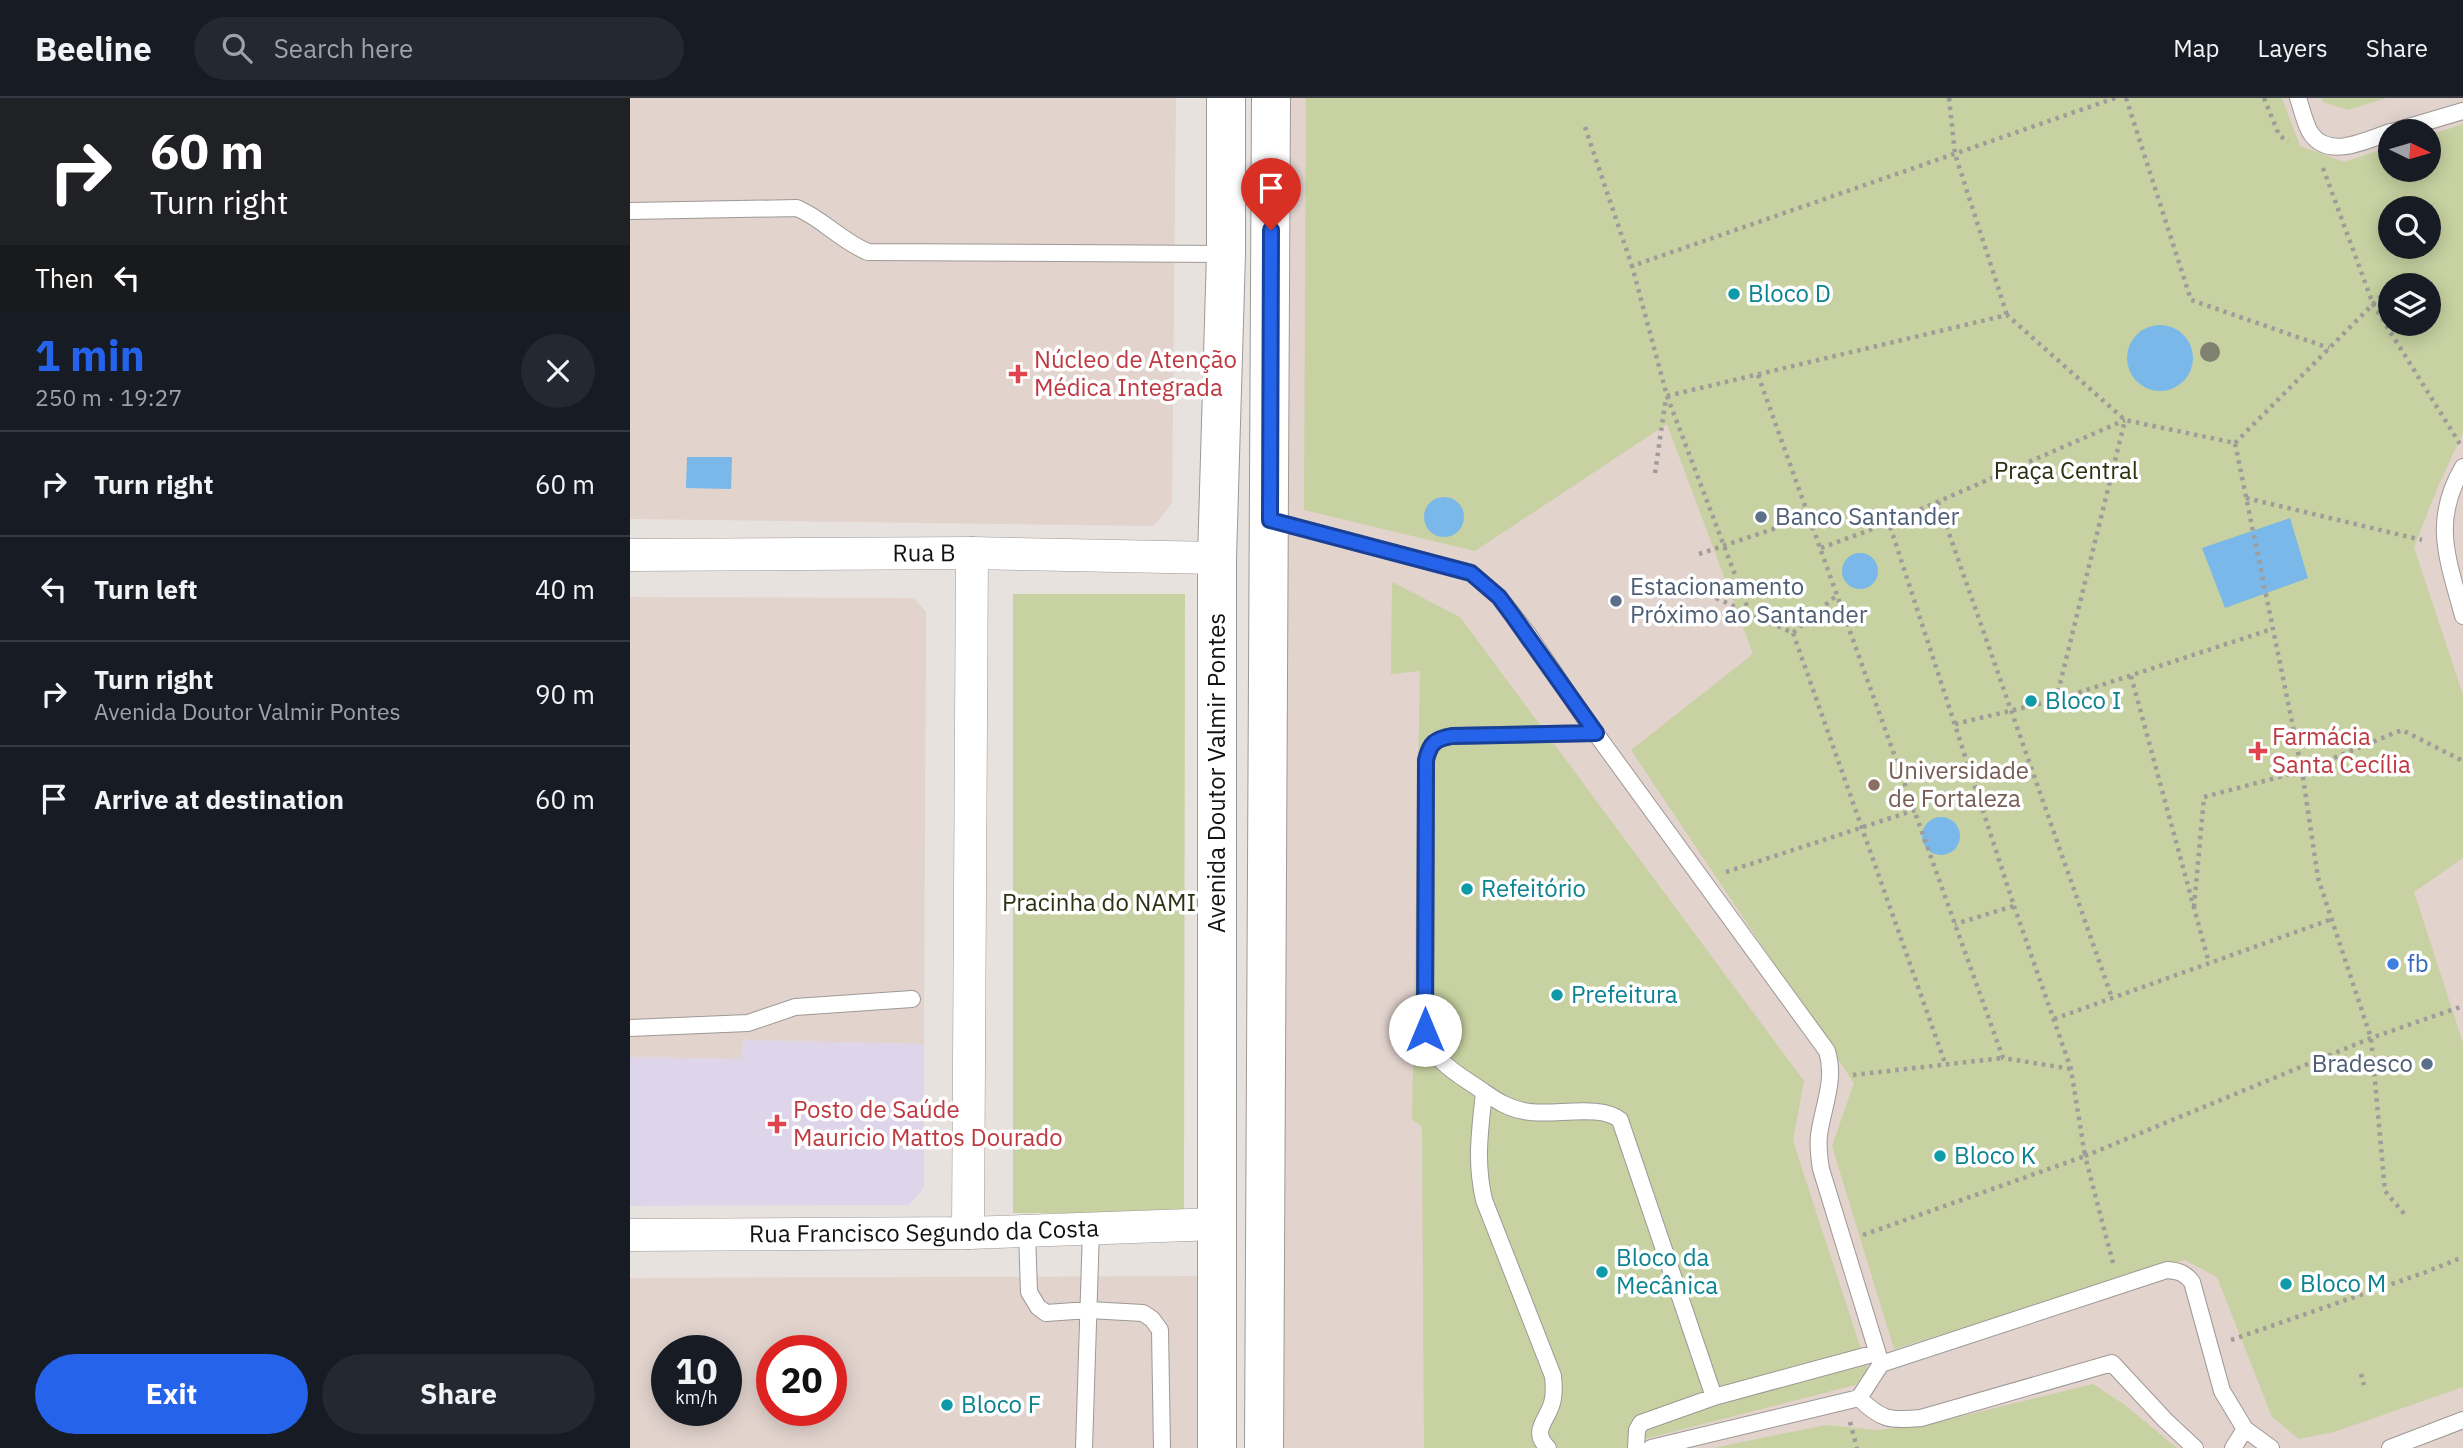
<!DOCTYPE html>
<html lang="en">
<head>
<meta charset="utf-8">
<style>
	body { margin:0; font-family:"IBM Plex Sans",sans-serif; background:#242831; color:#f1f3f6; height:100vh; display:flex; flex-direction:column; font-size:26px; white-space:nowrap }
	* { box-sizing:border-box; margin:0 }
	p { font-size:23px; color:#9ea1a6 }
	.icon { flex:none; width:38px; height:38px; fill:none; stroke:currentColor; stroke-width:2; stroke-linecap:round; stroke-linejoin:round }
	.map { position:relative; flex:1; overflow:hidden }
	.panel { display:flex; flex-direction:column; background:#171b24; width:630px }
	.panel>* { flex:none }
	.top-card { background:#202124; color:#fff; overflow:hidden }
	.needle { width:46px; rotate:95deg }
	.buttons { position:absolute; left:1748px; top:21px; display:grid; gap:14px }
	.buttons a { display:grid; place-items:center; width:63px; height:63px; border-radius:50%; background:#171b24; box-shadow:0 4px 18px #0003; font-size:35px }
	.speed { position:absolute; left:21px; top:1237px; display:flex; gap:14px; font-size:35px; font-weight:700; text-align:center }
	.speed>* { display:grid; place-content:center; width:91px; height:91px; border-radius:50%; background:#171b24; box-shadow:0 4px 18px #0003; line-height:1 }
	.speed small { font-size:18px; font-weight:400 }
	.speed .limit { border:10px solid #d22; background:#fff; color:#111 }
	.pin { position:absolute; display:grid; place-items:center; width:60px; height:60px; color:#fff; margin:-72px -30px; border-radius:50% 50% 50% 0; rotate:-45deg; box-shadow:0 0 7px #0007 }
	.pin .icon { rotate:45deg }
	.me { position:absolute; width:77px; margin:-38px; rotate:0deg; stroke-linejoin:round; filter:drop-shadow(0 0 5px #0008) }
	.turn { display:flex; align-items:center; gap:24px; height:147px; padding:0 35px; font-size:32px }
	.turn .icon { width:91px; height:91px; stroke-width:2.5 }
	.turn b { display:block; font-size:49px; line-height:60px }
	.then { display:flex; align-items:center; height:66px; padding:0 35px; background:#0003; gap:14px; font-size:26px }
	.round { display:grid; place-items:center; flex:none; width:74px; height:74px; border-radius:37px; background:#242831 }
	.summary { display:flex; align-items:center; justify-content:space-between; height:119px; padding:0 35px }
	h1 { font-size:42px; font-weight:700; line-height:52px; color:#2563eb }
	.primary-button { display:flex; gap:14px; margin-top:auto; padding:14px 35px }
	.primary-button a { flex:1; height:80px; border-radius:42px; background:#2563eb; color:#fff; font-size:28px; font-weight:700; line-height:80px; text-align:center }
	.primary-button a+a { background:#242831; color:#f1f3f6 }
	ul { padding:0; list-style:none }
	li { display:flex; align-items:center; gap:21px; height:105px; padding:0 35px; border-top:2px solid #363941 }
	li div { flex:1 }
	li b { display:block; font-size:26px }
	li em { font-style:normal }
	header { display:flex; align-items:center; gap:42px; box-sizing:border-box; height:98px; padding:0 35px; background:#171b24; border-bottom:2px solid #363941 }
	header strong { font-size:33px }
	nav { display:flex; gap:38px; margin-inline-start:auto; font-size:24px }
	.search { width:490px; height:63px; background:#242831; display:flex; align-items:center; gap:18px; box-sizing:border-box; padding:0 24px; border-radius:38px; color:#9ea1a6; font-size:26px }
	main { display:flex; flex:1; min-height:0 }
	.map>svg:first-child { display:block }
	.built { fill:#e2d3cd; fill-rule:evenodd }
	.medical { fill:#ded5ea }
	.green { fill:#c7d1a1; fill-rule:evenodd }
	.water { fill:#7ab8ea }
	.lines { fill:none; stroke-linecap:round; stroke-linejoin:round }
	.lane-casing { stroke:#9e9896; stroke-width:18 }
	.street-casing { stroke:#9e9896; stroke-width:33 }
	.secondary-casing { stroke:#9e9896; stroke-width:40 }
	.path { stroke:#a09c99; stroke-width:4.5; stroke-dasharray:3.5 5; stroke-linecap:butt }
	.lane { stroke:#fff; stroke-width:16 }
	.street { stroke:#fff; stroke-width:32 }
	.secondary { stroke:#fff; stroke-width:38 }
	.tree { fill:#80816e }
	.route-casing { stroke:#184099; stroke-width:18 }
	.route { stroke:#2563eb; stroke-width:12 }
	.culture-dot { fill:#0f9aa8; stroke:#fff; stroke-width:2.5 }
	.health-dot { fill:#e0444e; stroke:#fff; stroke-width:2.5 }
	.service-dot { fill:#5c6f8a; stroke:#fff; stroke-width:2.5 }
	.education-dot { fill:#8d6e63; stroke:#fff; stroke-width:2.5 }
	.shop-dot { fill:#3f7fe0; stroke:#fff; stroke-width:2.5 }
	.labels { text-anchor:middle; stroke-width:7; stroke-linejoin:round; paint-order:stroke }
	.culture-label { font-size:24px; fill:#0d838f; stroke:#fff; text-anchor:start }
	.health-label { font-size:24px; fill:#be3a42; stroke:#fff; text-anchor:start }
	.park-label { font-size:24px; fill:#2b3111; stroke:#fff }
	.service-label { font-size:24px; fill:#4e5e75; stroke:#fff; text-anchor:start }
	.street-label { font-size:24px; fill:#141211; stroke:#fff }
	.education-label { font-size:24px; fill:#785e54; stroke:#fff; text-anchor:start }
	.shop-label { font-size:24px; fill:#366cbe; stroke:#fff; text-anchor:start }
</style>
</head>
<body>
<header>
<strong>Beeline</strong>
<div class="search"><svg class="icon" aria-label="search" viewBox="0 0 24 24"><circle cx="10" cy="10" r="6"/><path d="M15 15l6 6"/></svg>Search here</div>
<nav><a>Map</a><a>Layers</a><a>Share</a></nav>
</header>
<main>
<section class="panel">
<div class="top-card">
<div class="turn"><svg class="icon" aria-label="right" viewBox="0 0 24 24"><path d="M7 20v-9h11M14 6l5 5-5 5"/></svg><div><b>60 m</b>Turn right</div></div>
<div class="then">Then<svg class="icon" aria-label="left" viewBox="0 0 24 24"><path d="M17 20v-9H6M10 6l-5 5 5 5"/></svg></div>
</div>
<div class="summary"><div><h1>1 min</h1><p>250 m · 19:27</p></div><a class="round"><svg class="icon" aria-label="close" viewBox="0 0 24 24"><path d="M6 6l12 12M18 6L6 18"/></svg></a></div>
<ul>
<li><svg class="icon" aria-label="right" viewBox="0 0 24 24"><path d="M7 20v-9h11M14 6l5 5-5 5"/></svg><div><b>Turn right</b></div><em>60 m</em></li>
<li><svg class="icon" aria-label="left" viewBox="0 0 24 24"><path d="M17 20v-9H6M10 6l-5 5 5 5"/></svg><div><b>Turn left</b></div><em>40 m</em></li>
<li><svg class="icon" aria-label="right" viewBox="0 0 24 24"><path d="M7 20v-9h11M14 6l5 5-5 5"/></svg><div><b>Turn right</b><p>Avenida Doutor Valmir Pontes</p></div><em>90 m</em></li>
<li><svg class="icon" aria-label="arrive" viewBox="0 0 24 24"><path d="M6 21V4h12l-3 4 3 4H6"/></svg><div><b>Arrive at destination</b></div><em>60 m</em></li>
</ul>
<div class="primary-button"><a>Exit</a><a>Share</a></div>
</section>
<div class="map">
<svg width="1833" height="1350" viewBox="0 0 1833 1350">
	<rect width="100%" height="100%" fill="#e8e2df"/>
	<path class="built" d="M0,0h546l-4,405 -18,23 -524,-7z
		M661,0h1172v1350h-1179l-4,-368 9,-590zM1760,33h39v39h-39zM1760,110h39v39h-39zM1760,187h39v39h-39z
		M0,499l284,1 12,14 -2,432 -180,-4 -2,19 -112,-2z
		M567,1178l1,172h-568v-170zM37,1253h59v59h-59zM142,1253h59v59h-59z"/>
	<path class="medical" d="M113,942l181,4v144l-15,17 -279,1v-149l111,2z"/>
	<path class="green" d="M676,0h976l18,48 44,16 46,-15v23h39v-35l34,-11v309l-24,51 -25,63 49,148v163l-49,34 49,151v344l-129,45 -35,7 -27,-22 -55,-140 -32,-17 -291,89 -62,-203 22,-63 -223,-333 122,-96 -86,-230 -192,127 -171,-41zM1760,110h39v39h-39zM1760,187h39v39h-39z
		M1692,0h64l-38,12 -25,-8z
		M762,484l68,35 344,464 -11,60 75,230 -13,14 -222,57v6h-209l-2,-321 -10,-8 8,-448 -29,3z
		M383,496h172l-1,619h-171z
		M1463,1286l32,21 52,43h-464l113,-23 51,5 49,-5z"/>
	<path class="water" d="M1497 260a33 33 0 1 1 66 0a33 33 0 1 1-66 0Z
		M57,359h45l-1,32 -45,-1z
		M794 419a20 20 0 1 1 40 0a20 20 0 1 1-40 0Z
		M1660,420l18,60 -83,30 -23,-60z
		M1212 473a18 18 0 1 1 36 0a18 18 0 1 1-36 0Z
		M1292 738a19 19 0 1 1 38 0a19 19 0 1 1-38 0Z"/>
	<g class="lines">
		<defs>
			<path id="lane" d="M1668,0c4,11 7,28 14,37 18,24 55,5 78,-3
				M1765,33l68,-20
				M0,113l167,-3c26,11 44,33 71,44l358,2
				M1833,369c-32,55 -15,92 0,149
				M640,422l201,53 28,24 29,37 58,86 241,331c9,29 -4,55 -8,84 -1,11 0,22 2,34l60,195 286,-94c12,1 18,3 25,12l30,109 23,38 26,19
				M0,930l118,-5 47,-16 117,-8
				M854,994c13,9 24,16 40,19 25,6 77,-8 96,9l94,277 162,-44
				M397,1134l2,60 9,15 8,6 43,-3 54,3 9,6 8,11 2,118
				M1229,1300l22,-34
				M454,1350l7,-218
				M918,1350c-17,-16 -2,-27 3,-42 4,-10 3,-21 2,-30l-69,-176c-9,-40 -4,-68 0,-108 -24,-17 -53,-30 -59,-62l1,-270c4,-17 9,-21 26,-24l144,-3
				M1006,1350l1,-18 4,-7 73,-26
				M1021,1350l208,-50c22,22 31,23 62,20l191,-55 53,57 30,28
				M1603,1350l12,-19
				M1760,1350l73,-28"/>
			<g id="street">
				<path id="s1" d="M0,457l342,-2 245,5"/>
				<path d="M338,1135l4,-680"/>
				<path id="s2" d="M0,1137l338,-2 249,-9"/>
			</g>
			<path id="secondary" d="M587,1350v-890l9,-304v-156
				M634,1350l7,-1350"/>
		</defs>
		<use href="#lane" class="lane-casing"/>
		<use href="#street" class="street-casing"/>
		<use href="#secondary" class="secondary-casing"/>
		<path class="path" d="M1319,0l6,56 52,161
			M1485,0l-483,168 35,130 340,-81 118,105 110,23 67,328 16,107 53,160 14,153 21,25
			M1496,0l65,202 138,48
			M1634,0l15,37 9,7
			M955,29l47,139
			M1693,70l50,136 87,140
			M1128,277l245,683 68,11
			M1037,298l83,218
			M1605,345l150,-151
			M1025,375l11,-76
			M1616,400l176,42
			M1308,404l174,496
			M1259,425l236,-103
			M1191,450l68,-25 125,383 -59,18
			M1069,456l110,-37
			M1086,500l77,35 44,-38
			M1163,535l152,430
			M1501,578l78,287
			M1426,602l69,-280
			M1325,626l101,-24 216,-71
			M1096,774l189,-62
			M1564,809l10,-110 98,-26 100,-41 61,31
			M1424,921l278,-100
			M1223,977l150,-17
			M1233,1137l222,-79 -14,-87 -57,-163
			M1483,1165l-28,-107 286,-118 92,-32
			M1601,1242l195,-68 37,-15
			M1731,1276l3,11
			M1220,1324l7,26"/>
		<use href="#lane" class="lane"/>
		<use href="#street" class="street"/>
		<use href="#secondary" class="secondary"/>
	</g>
	<circle class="tree" cx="1580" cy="254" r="10"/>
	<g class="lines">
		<defs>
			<path id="route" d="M641,132l-1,290 201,53 28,24 14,19 83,117 -144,3c-17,3 -22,7 -26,24l-1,270"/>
		</defs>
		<use href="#route" class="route-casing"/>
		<use href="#route" class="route"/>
	</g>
	<g class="culture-dot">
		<circle cx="1104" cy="196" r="7"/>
		<circle cx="1401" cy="603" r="7"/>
		<circle cx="837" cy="791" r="7"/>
		<circle cx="927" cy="897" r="7"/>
		<circle cx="1310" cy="1058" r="7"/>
		<circle cx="972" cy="1174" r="7"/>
		<circle cx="1656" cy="1186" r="7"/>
		<circle cx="317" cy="1307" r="7"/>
	</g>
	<g class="health-dot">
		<path d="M384.5 265.5h7v7h7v7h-7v7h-7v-7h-7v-7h7z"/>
		<path d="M1624.5 642.5h7v7h7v7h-7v7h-7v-7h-7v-7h7z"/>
		<path d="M143.5 1015.5h7v7h7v7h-7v7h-7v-7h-7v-7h7z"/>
	</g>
	<g class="service-dot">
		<circle cx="1131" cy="419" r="7"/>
		<circle cx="986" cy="503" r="7"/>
		<circle cx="1797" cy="966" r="7"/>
	</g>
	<circle class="education-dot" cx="1244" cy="687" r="7"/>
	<circle class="shop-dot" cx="1763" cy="866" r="7"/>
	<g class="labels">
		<g class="culture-label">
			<text x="1118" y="204">Bloco D</text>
			<text x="1415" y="611">Bloco I</text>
			<text x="851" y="799">Refeitório</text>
			<text x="941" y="905">Prefeitura</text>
			<text x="1324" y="1066">Bloco K</text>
			<text x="986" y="1168">Bloco da<tspan x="986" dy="28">Mecânica</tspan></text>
			<text x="1670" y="1194">Bloco M</text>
			<text x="331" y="1315">Bloco F</text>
		</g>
		<g class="health-label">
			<text x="404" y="270">Núcleo de Atenção<tspan x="404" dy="28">Médica Integrada</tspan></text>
			<text x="1642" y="647">Farmácia<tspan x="1642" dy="28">Santa Cecília</tspan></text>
			<text x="163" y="1020">Posto de Saúde<tspan x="163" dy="28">Mauricio Mattos Dourado</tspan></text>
		</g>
		<g class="park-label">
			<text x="1436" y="381">Praça Central</text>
			<text x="469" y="813">Pracinha do NAMI</text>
		</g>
		<g class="service-label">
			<text x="1145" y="427">Banco Santander</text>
			<text x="1000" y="497">Estacionamento<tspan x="1000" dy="28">Próximo ao Santander</tspan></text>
			<text x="1783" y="974" text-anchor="end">Bradesco</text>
		</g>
		<g class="street-label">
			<text dy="8" stroke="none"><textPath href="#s1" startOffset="294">Rua B</textPath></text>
			<text transform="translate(587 675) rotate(-90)" y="8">Avenida Doutor Valmir Pontes</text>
			<text dy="8" stroke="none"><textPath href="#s2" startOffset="294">Rua Francisco Segundo da Costa</textPath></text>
		</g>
		<g class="education-label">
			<text x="1258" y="681">Universidade<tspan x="1258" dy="28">de Fortaleza</tspan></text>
		</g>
		<g class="shop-label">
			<text x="1777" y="874">fb</text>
		</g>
	</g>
</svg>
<div class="buttons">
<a><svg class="needle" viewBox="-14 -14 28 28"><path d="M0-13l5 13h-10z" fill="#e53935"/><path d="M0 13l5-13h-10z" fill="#9ea1a6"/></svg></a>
<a><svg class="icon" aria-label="search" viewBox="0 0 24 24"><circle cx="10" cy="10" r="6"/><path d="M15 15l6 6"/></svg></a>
<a><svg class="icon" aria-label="layers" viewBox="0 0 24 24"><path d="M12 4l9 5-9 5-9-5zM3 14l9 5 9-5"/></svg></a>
</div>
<div class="speed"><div>10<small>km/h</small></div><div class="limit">20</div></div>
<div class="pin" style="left:641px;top:132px;background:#d93025"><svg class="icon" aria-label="arrive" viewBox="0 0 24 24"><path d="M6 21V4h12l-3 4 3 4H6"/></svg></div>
<svg class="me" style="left:795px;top:932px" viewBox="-20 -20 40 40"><circle r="19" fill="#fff"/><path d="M0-13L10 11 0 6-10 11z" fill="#2563eb"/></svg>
</div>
</main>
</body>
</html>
